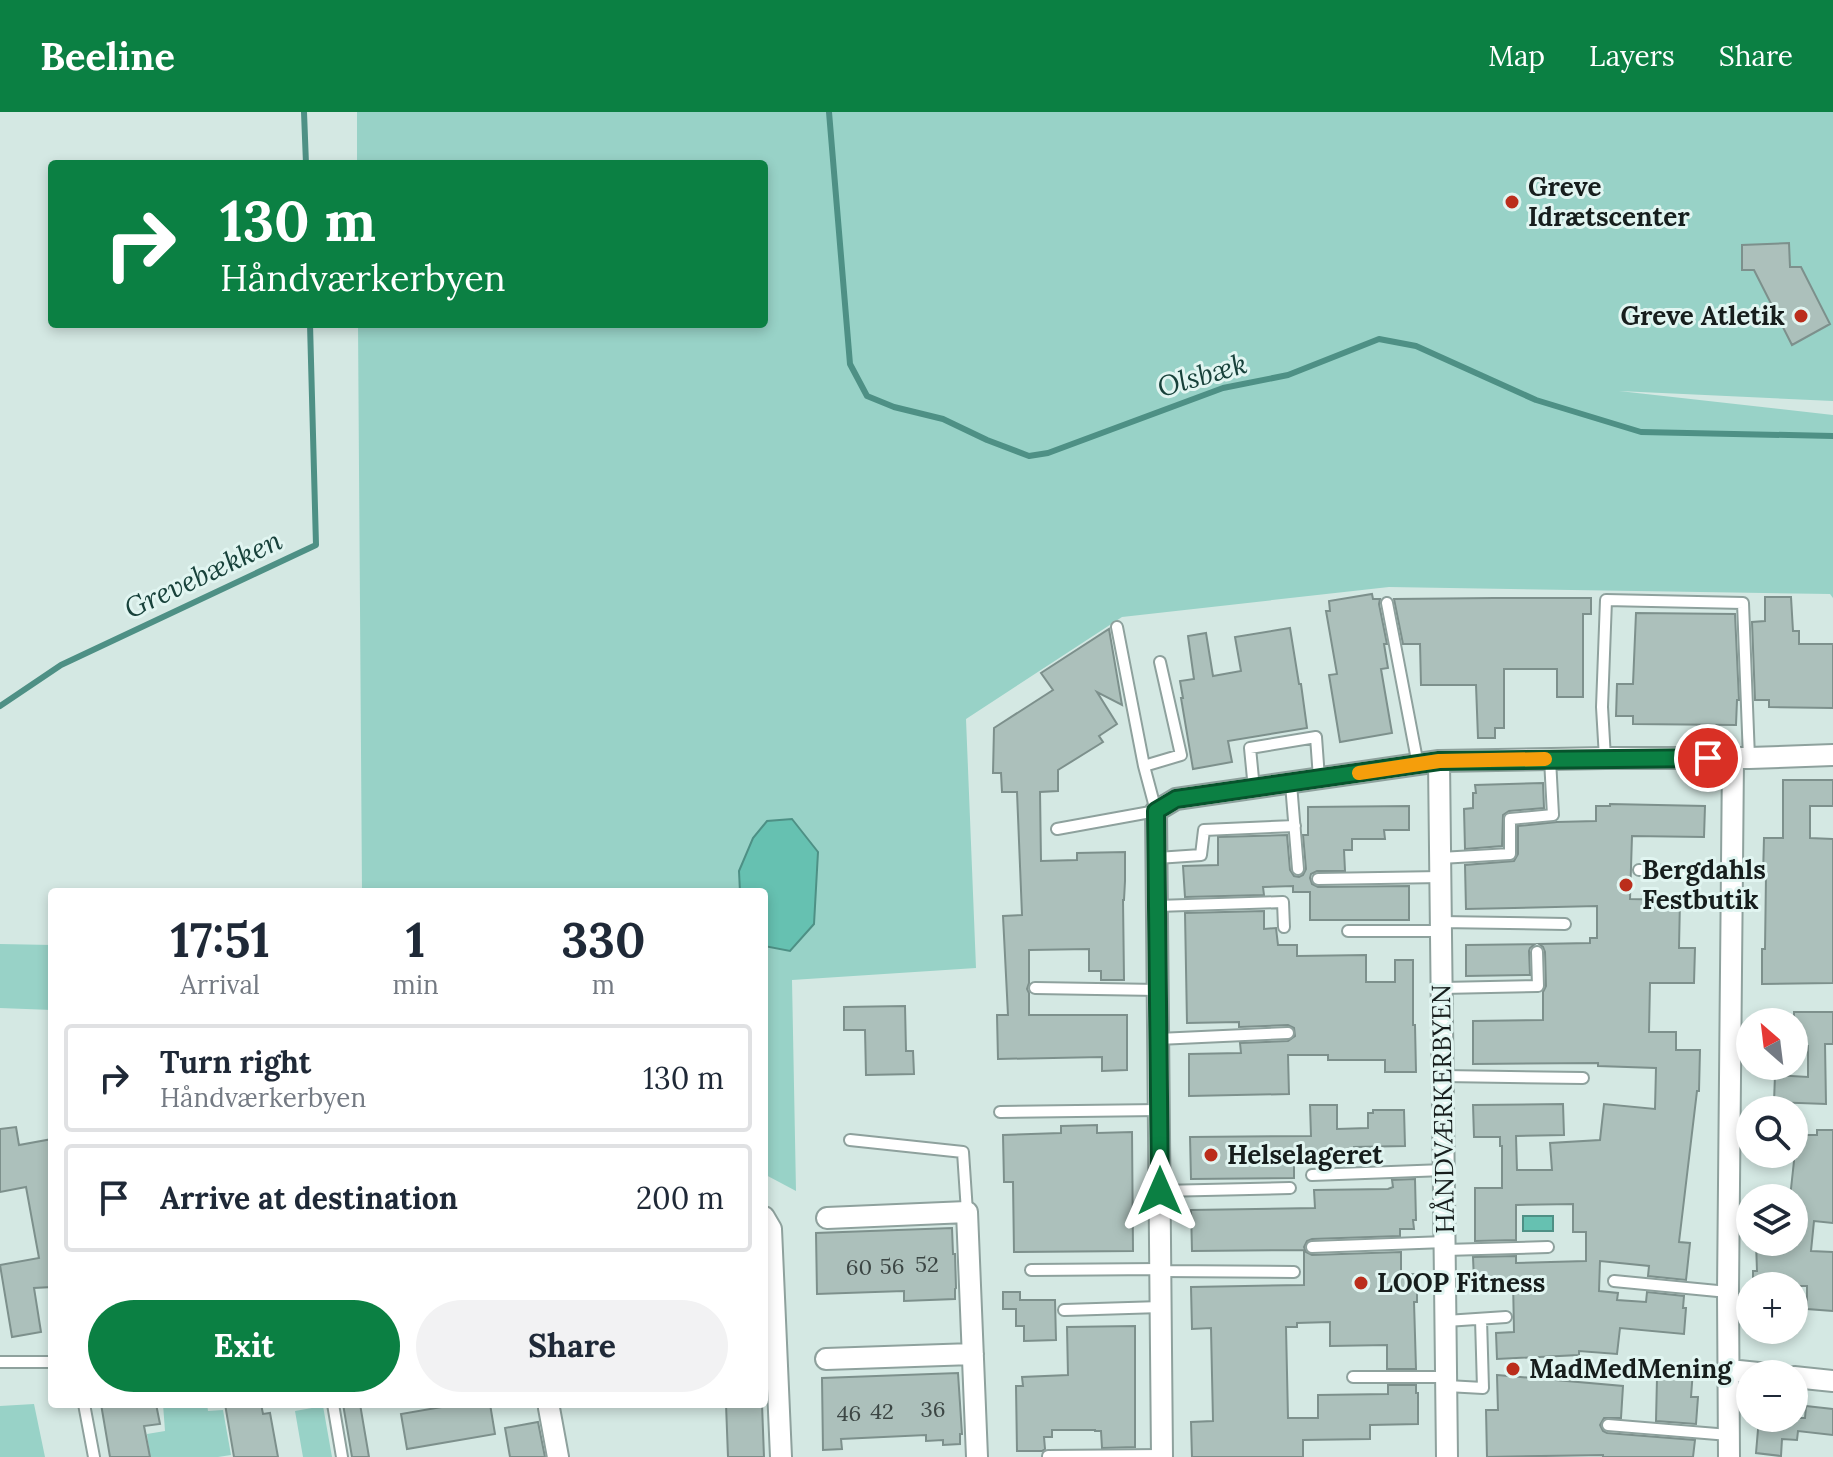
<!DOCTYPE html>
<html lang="en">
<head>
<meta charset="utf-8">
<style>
	body { margin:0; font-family:Lora,serif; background:#f2f2f3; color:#1f2937; height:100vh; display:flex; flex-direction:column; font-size:30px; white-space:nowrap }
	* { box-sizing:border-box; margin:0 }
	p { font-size:26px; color:#747a83 }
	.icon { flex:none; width:44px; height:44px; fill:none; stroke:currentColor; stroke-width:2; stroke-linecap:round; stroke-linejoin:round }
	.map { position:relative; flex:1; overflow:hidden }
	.drawer { position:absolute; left:48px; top:776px; width:720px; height:520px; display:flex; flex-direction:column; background:#fff; border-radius:8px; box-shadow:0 4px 12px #0003 }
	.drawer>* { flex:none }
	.banner { position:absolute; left:48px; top:48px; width:720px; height:168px; border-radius:8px; box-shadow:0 4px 12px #0003; background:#0b8043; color:#fff; overflow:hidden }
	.needle { width:52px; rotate:332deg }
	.tools { position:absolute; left:1736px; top:896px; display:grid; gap:16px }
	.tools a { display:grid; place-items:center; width:72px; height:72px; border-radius:50%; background:#fff; box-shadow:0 4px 12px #0003; font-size:40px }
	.pin { position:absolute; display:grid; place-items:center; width:68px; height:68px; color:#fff; margin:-34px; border:4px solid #fff; border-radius:50%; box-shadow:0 2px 8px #0007 }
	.me { position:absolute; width:88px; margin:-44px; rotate:0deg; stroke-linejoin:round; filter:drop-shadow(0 0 6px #0008) }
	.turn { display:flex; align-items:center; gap:28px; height:168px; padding:0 40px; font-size:36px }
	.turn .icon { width:104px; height:104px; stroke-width:2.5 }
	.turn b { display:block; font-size:56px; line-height:68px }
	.eta { display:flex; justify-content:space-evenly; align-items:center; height:136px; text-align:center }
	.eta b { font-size:48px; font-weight:800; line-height:56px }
	.primary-button { display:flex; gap:16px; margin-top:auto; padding:16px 40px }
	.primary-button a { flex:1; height:92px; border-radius:48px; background:#0b8043; color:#fff; font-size:32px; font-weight:800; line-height:92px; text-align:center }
	.primary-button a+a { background:#f2f2f3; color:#1f2937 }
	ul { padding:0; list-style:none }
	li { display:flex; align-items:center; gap:24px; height:108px; margin:0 16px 12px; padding:0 24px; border:4px solid #e0e1e3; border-radius:8px }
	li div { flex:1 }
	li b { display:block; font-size:30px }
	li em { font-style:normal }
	header { display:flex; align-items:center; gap:48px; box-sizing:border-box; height:112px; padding:0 40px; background:#0b8043; color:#fff }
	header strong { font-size:38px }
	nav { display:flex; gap:44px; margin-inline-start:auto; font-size:28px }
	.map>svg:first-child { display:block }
	.green { fill:#98d2c7 }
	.water { fill:#66c1b1; stroke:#4e9085; stroke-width:2 }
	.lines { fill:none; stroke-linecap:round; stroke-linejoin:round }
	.stream { stroke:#4e9085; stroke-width:6 }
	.building { fill:#acc0bb; stroke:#7d908c; stroke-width:2 }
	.lane-casing { stroke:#8ea19d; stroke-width:14 }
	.street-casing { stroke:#8ea19d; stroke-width:24 }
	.lane { stroke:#fff; stroke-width:10 }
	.street { stroke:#fff; stroke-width:20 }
	.route-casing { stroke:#07532c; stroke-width:20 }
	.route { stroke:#0b8043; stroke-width:14 }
	.slow { stroke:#f59e0b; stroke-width:14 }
	.poi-dot { fill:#bb2e1c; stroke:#e1f5f1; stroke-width:3 }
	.labels { text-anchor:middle; stroke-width:6; stroke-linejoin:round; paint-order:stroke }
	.number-label { font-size:22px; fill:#3c4644 }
	.poi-label { font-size:26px; font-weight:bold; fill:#171e1d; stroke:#e1f5f1; text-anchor:start }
	.street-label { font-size:26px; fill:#171e1d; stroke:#e1f5f1 }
	.water-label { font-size:28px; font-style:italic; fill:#17413a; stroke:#e1f5f1 }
</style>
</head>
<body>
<header>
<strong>Beeline</strong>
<nav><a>Map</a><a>Layers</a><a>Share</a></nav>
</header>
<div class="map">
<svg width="1833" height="1345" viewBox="0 0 1833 1345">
	<rect width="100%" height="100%" fill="#d4e8e3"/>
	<path class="green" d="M357,0h1476v289l-214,-10 214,24v183l-3,-4 -441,-7 -267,30 -156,102 10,249 -184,12 4,211 -32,-17v-282h-402l-4,-568h406v-160h-407z
		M0,832l52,1v65l-52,-2z
		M34,1292l11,53h-45v-51z
		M163,1292h44l1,7 15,-1 8,45 -13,2h-68l-3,-23 18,-3z
		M323,1294l9,51h-29l-8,-46z"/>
	<path class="water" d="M792,707l26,33 -4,72 -24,27 -26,-5v-54h-24l-1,-21 14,-33 14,-17z
		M1523,1104h30v15h-30z"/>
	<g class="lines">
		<path class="stream" d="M304,0l2,52
			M829,0l21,252 17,32 27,11 49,12 44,21 42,16 19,-3 175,-65 65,-13 91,-36 37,7 120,54 105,32 192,4
			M0,594l61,-41 255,-120 -6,-221"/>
	</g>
	<path class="building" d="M1789,131l1,24h11l29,57 -38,21 -38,-75h-12v-25z
		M1372,482l1,5h7l-1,5 8,40h-3l4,24 -7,1 11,64 -52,9 -11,-67 8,-1 -11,-63h4l-1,-10z
		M1765,485h26l2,34h6v13h34v64l-64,-1v-7h-14l-3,-78 13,-1z
		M1494,486h97v16h-8v83h-26v-28h-53v59h-9v10h-17l-2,-53h-55l-1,-41h-17l-9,-45z
		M1636,501l99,1 4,86h-2l-1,25 -103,-1v-8h-17l1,-32h16z
		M1290,516l9,56h2l6,44 -79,13 4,21 -39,7 -12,-71h2l-3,-17 14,-2 -6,-43 18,-3 7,43 28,-5 -6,-34z
		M1109,517l13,76 -25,-13 20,32 -18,12 4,6 -45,28v21l-18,1 1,69 36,-1v-7l48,-1v29l-1,19h-1l1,80h-23v-9h-12v-22l-60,1v33l-2,6 2,4v22h98v55l-25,1v-14l-104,2 -1,-44h11l-5,-99 19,-1 -5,-123h-15l-1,-19h-8l1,-45 59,-38 -12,-17z
		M1783,668h50v26h-23v32l23,1v144l-71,1v-35h3l1,-73h-3l1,-38h19z
		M1543,671l1,25 -35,3 -6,4 -1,31 -37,3 -1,-40 9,-1v-15h3l-1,-8z
		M1610,692l95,2 -1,31 -72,-1 -2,63 50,1 -1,48h16l-1,35h-44l-1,49h27v18h24l-1,41h-2l-18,151 11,1 -4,37 -38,-4 1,-10 -49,-5 -1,30 19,2 -1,7 29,2 1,-10 37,4 -1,12h3l-2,26 -64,-6 -3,26 -38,-3v4l-82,4 -1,-26 18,-1 -1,-52 -39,1 -1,-24 43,-1v7l70,-2v-29h-13v-28l-57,1v35l-41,1v-53h27v-42h-2v-9h-26l-1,-32 90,-1 1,31 -48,1 1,34h35l-2,-27 50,-3 4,-36 51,5 1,-41 -58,-2v-3l-125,1v-43l70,-1v-28l3,-6 -1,-34 -2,-5 -4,-3 51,-1v-5h7v-32l-131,3 -1,-44 49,-4 4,-7v-28l39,-4 39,-1v-15h14z
		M1409,694v24h-25l1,9h-33v11h-8l1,21h-28l-6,3 -1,4 2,6 6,3 91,-1v34h-99v-28h-17v-6l-30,1 1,8 -79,2 -2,-31 35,-1v-28l69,-2 3,35 4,6 5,1 4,-2 3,-6 -3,-34h5v-28z
		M1264,799v18l12,-1 2,17h19v11l69,-1v27h29v-22h18v65h2l1,47h-31v-12h-57v-5h-40l1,39 -100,2v-42l52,-1 -1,-10 48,-2 7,-5 -1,-8 -6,-3 -49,2v-5l-52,1 -2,-110z
		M1535,832l-5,4 -1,3 1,24 -64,1v-31z
		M905,894l1,45h7l1,23 -48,1 -1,-45h-21v-23z
		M1794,900h39v32h-8l1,60 -52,-2 1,-27 33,2v-31h-14z
		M1310,993h27v24l31,-1v-15h5v-3h31l1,36 -51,1v7l-60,3v21l-103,1 -1,-42 121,-1z
		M1097,1013v8l35,-1 1,119 -119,1 -1,-70h-9l-1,-47 58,-2v-7z
		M16,1015l3,18 33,-6v148l-18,1 7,44 -29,5 -12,-72 39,-7 -13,-71 -26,5v-63z
		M1817,1018h16v93l-19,-2 -3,30 22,1v59l-26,-2v-23h-54v-15h4l-1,-29 38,3v-47h-4l4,-37v-26h23z
		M1415,1067l1,41h-3l1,9h-14v7l-88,3 -5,2 -3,6 2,5 6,3 89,-3v22h16v28h-3l2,67h-29v-24l-57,1v-24l-33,1v4h-11l2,91h30v-23l70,-1v-9h28v8h2v31l-48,1v14l-67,1v17h-111l-1,-35 22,-1 -2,-93 -19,1 -1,-42 113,-2v-35l-112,1 -1,-41 124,-2 -1,-18 74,-1 5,-2 -1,-7z
		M952,1116l1,26h2l1,34 -1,1v10l-51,2v-10l-87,3 -1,-61z
		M1003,1180h17v8h35l1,40 -32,1v-15h-8v-17h-13z
		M1135,1214v121l-33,1 -1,-17h-6v-1h-43v7h-8l1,12 -3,2h-25l-1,-65h7l-1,-9 46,-2 -1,-48z
		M1660,1255l33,3 -2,27h7l-2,27 -40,-3 1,-43h2z
		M958,1261l4,61h-2v10l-17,1v-5l-17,1v-6l-85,4 1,10 -19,1 -1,-72z
		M1497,1263l126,11 -2,32h-17l-4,7 3,6 4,2 88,7 -2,17h-90v-2l-116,2 -1,-47h12z
		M101,1292h55l4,20 -16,2 6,31h-40z
		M225,1292h36l2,10 7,-1 8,44h-44z
		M343,1292h17l9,53h-17z
		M459,1292h31l5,30 -88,15 -6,-35z
		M726,1292h36l2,53h-36z
		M1806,1294l27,3v26l-35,-4 -1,9 -15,-1 -1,17 -25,-3 3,-35h46z
		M538,1310l7,35h-35l-5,-29z"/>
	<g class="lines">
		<defs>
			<path id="lane" d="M1387,491l31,162
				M1605,646l-3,-51 4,-107 137,3 6,155
				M1144,654l37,-11 -21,-93
				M1291,672l7,85
				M1254,677l-4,-41 66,-11 3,41
				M1057,717l99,-18 -12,-45 -27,-139
				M1157,746l44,-3 3,-25 91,-4
				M1440,746l70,-4v-35l43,-4 -3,-56
				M1639,758l93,3
				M1318,767l123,-2
				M1157,794l126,-4 1,25
				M1441,810l124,2
				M1348,819h93
				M1035,876l123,2
				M1442,876l96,-2 -1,-34
				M1158,927l130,-6
				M1443,964l140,2
				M1000,1000l159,-2
				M850,1028l113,12 4,60
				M1312,1063l132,-5
				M1160,1079l130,-3
				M1312,1135l133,-5
				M1445,1138l103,-3
				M1031,1158l129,-1
				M1160,1159l134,1
				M1614,1169l114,11
				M1064,1198l97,-3
				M1446,1209l60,-4
				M0,1250h52
				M1353,1265h93
				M1447,1274l36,2 -2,-69
				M84,1292l10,53
				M333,1292l9,53
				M1608,1313l121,10
				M1048,1344l114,-1"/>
			<path id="street" d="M1439,649l8,696
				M764,1105l7,12 10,228
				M827,1106l140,-6 10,245
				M826,1247l147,-5
				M1729,1258l39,4
				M1794,1265l39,4
				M549,1296l9,49
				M1162,1345l-6,-646 20,-12 263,-38 166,-3h144l84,-3
				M1729,1345l-1,-165 5,-534"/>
		</defs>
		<use href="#lane" class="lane-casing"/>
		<use href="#street" class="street-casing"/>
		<use href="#lane" class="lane"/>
		<use href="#street" class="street"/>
	</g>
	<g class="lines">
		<defs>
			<path id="route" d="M1160,1079l-4,-380 20,-12 263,-38 269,-3"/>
		</defs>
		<use href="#route" class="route-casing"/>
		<use href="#route" class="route"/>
		<path class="slow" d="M1359,661l80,-12 106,-2"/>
	</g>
	<g class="poi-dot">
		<circle cx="1512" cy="90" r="8"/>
		<circle cx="1801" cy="204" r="8"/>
		<circle cx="1626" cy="773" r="8"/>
		<circle cx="1211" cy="1043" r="8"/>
		<circle cx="1361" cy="1171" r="8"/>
		<circle cx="1513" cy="1257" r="8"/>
	</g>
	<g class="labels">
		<g class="number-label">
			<text x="927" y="1160">52</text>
			<text x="892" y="1162">56</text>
			<text x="859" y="1163">60</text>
			<text x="933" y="1305">36</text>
			<text x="882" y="1307">42</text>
			<text x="849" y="1309">46</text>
		</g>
		<g class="poi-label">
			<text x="1528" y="84">Greve<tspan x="1528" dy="30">Idrætscenter</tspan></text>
			<text x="1785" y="213" text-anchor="end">Greve Atletik</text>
			<text x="1642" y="767">Bergdahls<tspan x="1642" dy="30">Festbutik</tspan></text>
			<text x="1227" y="1052">Helselageret</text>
			<text x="1377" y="1180">LOOP Fitness</text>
			<text x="1529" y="1266">MadMedMening</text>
		</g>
		<g class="street-label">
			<text transform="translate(1443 997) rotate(-91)" y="9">HÅNDVÆRKERBYEN</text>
		</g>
		<g class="water-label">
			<text transform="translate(1202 263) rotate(-16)" y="10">Olsbæk</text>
			<text transform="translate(203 462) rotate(-25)" y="10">Grevebækken</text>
		</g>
	</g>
</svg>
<div class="tools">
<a><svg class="needle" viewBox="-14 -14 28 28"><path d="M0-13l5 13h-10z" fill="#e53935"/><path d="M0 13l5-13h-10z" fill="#747a83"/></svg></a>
<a><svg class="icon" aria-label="search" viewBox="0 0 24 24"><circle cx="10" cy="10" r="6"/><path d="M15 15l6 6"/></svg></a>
<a><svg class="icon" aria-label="layers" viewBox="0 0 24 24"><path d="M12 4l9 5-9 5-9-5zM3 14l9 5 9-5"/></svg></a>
<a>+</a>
<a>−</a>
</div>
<div class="pin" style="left:1708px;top:646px;background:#d93025"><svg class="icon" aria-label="arrive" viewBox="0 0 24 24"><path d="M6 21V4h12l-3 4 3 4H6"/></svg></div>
<svg class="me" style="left:1160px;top:1079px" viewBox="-20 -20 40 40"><path d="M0-17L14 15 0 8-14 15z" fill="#0b8043" stroke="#fff" stroke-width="4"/></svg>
<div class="banner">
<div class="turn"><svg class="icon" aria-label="right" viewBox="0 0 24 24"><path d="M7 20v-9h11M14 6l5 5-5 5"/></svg><div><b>130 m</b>Håndværkerbyen</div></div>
</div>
<section class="drawer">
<div class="eta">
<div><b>17:51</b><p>Arrival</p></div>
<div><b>1</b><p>min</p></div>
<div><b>330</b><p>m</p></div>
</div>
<ul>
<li><svg class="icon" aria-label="right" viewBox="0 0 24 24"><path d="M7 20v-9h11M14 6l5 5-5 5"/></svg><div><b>Turn right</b><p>Håndværkerbyen</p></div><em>130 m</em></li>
<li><svg class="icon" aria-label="arrive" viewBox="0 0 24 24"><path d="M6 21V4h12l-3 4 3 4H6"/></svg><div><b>Arrive at destination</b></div><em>200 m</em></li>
</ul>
<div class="primary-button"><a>Exit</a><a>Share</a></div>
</section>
</div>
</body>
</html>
